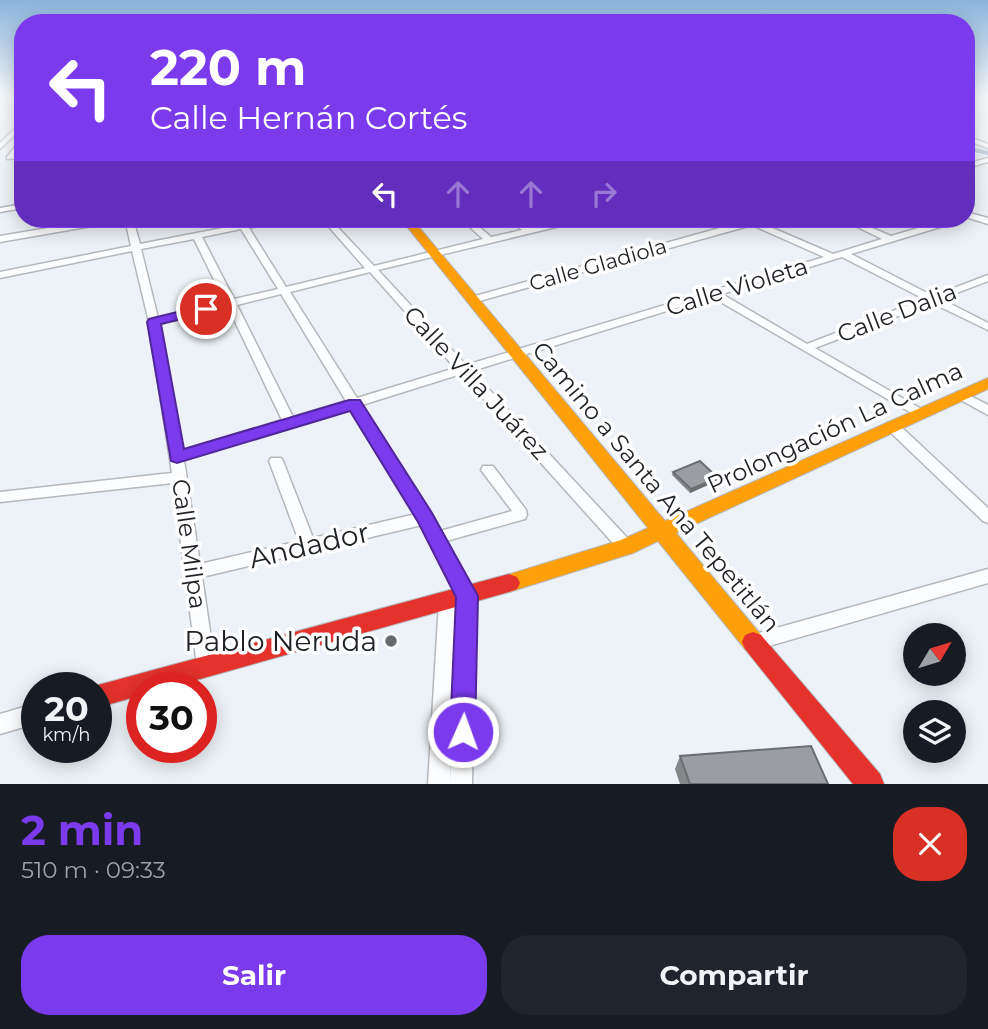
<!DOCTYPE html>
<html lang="es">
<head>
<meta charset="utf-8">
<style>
	body { margin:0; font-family:Montserrat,sans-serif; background:#20242c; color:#f1f3f6; height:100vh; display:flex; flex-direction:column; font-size:26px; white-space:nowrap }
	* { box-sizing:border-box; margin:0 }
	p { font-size:23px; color:#9ea1a6 }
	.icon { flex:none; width:38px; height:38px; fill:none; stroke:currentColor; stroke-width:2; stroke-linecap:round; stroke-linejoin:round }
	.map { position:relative; height:784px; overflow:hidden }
	.sheet { display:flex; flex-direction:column; background:#171b24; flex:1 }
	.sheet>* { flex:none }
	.guide { position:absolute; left:14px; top:14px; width:961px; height:214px; border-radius:28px; box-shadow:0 4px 18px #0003; background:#7c3aed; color:#fff; overflow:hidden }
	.needle { width:46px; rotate:52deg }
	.tools { position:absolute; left:903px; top:623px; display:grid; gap:14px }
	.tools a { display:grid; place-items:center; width:63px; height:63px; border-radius:50%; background:#171b24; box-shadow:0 4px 18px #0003; font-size:35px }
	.speed { position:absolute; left:21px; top:672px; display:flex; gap:14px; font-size:35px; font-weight:700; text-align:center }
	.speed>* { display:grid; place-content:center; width:91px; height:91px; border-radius:50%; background:#171b24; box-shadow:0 4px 18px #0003; line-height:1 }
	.speed small { font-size:18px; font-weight:400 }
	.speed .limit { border:10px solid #d22; background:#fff; color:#111 }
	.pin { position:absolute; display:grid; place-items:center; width:60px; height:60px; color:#fff; margin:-30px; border:4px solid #fff; border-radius:50%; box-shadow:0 2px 7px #0007 }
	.me { position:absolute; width:77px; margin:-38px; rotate:2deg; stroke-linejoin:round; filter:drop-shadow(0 0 5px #0008) }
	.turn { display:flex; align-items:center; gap:24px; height:147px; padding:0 21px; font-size:32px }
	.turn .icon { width:91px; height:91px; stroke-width:2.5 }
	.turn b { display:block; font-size:49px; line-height:60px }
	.lanes { display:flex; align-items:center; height:66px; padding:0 21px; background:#0003; justify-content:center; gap:35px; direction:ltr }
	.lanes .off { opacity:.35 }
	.round { display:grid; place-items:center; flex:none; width:74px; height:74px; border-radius:28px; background:#20242c }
	.head { display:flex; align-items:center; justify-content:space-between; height:119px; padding:0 21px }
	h1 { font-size:42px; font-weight:700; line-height:52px; color:#7c3aed }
	.action { display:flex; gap:14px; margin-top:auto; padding:14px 21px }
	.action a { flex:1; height:80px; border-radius:28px; background:#7c3aed; color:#fff; font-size:28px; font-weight:700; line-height:80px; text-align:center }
	.action a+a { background:#20242c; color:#f1f3f6 }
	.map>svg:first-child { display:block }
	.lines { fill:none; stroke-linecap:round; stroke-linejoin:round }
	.canal { fill:#9eb4ca; fill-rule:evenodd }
	.street-casing { stroke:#b4b8bc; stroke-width:3 }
	.slow-casing { stroke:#b4b8bc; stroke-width:2 }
	.jam-casing { stroke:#b4b8bc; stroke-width:2 }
	.street { fill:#fcfdfe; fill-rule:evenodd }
	.slow { fill:#ff9f0a; fill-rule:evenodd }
	.jam { fill:#e5322d; fill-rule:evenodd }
	.wall { fill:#84888b }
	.shaded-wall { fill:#6c6f71 }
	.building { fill:#9a9ea2; stroke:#6c6f71; stroke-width:2 }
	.route { fill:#7c3aed; stroke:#51269a; stroke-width:2 }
	.poi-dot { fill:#666a6e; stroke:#fff; stroke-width:2.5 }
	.labels { text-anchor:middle; stroke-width:7; stroke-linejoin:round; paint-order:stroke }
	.far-street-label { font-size:21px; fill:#1e2125; stroke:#fff }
	.street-label { font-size:24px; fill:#1e2125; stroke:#fff }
	.near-street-label { font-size:28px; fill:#1e2125; stroke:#fff }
	.near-poi-label { font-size:28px; fill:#1e2125; stroke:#fff; text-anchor:end }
</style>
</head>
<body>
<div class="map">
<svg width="988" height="784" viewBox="0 0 988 784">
	<rect width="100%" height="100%" fill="#ecf2f7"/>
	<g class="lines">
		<path class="canal" d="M966,146l22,5v4l-22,-5z"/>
		<defs>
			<path id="street" d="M23,121v6l-23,22v-6z
				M966,136l22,8v4l-22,-8z
				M23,137v7l-8,11 8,-1v4l-16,1v-2z
				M966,148l3,1v2l-3,1z
				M988,158v4l-22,6v-4z
				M23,204v4l-23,4v-4z
				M966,212l22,6v6l-22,-7z
				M102,219h17l-4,3 -115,20v-6z
				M125,219h8l7,25 98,-19 -3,-6h8l3,4 22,-4h15l-1,2 -33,7 37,59 79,-19 -43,-49h8l44,47 109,-27 -22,-20h9l21,18 31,-7 -15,-11h9l15,9 38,-9h13l-1,2 -203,49 88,95 358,-108 -72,-32 -276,77h-8v-4l284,-79h17l-8,4 72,31 49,-15 -41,-20h10l40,17 58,-17h12l-1,2 -109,33 82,42 55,-21v6l-47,18 47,24v7l-56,-27 -117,45 110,63 1,3 -6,4 -208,-121 -240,74 160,172 2,4 -2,4 -6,2 -6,-2 -159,-177 -99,31 78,126 72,-20 -31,-41 2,-4h10l33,44 1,5 -2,4 -79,22 29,55 -3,188h-22l9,-188 -37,-71 -220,52 13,88 -3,6 -6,3 -6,-3 -3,-6 -24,-182 -173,19v-10l172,-19 -23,-151 -17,-71 -132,27v-6l131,-26zM241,229l37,60 -44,10 -32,-62zM194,239l31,63 -67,16 -17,-69zM842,257l82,42 -117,45 -85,-50zM370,272l85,96 -98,30 -67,-106zM281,294l65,107 -53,16 -56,-112zM228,307l54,113 -99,30 -23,-126zM351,408l65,106 -103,24 -30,-77 -2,-3h-10l-2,3 30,80 -99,23 -16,-104z
				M961,391l27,14v10l-31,-17 -2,-3 2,-3z
				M892,422l5,1 91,85v15l-5,-2 -96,-92 -2,-3 2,-3z
				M988,569v14l-233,67 -6,-2 -3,-6 3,-6 6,-2z
				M447,595l6,2 2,5 -5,182h-22l11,-182 2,-5z
				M37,703v20l-37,11v-20z"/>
			<path id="slow" d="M401,219h11l253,302 323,-143v11l-312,144 85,102 3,7 -3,7 -8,3 -8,-3 -87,-108 -25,12 -124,39 -8,-3 -3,-6 3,-6 120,-37 27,-12z"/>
			<path id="jam" d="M509,574l8,3 3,6 -3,6 -8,3 -341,96h-26v7l-46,13v-20h-9z
				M753,632l8,3 119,139 4,10h-31l-108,-135 -3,-7 3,-7z"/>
		</defs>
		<use href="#street" class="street-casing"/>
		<use href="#slow" class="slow-casing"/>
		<use href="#jam" class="jam-casing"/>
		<use href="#street" class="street"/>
		<use href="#slow" class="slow"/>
		<use href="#jam" class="jam"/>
	</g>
	<path class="wall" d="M673,472l45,6 -1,3 -27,12 -18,-18z
		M680,756l148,28h-148l-5,-15z"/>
	<path class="shaded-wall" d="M718,478l-1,3 -27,12 1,-4z"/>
	<path class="building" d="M700,461l18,17 -27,11 -18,-17z
		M811,746l17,38h-138l-10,-28z"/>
	<linearGradient id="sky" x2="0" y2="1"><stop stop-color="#8ab4dc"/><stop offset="0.47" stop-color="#f6f9fb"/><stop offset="1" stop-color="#f6f9fb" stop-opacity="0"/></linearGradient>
	<rect width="988" height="205" fill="url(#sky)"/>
	<path class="route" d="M206,305l4,1v6l-49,12 23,125 165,-49h11l72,113 46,83 -3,136 -3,9 -9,4 -10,-4 -3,-9 6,-135 -38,-75 -68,-111 -173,52 -6,-2 -24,-139 2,-3z"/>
	<circle class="poi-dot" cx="391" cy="641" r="7"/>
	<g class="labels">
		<g class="far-street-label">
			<text transform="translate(598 265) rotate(-16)" y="7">Calle Gladiola</text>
		</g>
		<g class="street-label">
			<text transform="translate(737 287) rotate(-17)" y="8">Calle Violeta</text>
			<text transform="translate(897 313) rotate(-21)" y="8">Calle Dalia</text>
			<text transform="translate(476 383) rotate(47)" y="8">Calle Villa Juárez</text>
			<text transform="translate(835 428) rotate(-25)" y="8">Prolongación La Calma</text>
			<text transform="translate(656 487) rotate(50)" y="8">Camino a Santa Ana Tepetitlán</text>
			<text transform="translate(189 544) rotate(82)" y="8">Calle Milpa</text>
		</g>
		<g class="near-street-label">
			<text transform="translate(309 545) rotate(-13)" y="10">Andador</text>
		</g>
		<g class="near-poi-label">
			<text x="377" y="651">Pablo Neruda</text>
		</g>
	</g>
</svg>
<div class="tools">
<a><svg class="needle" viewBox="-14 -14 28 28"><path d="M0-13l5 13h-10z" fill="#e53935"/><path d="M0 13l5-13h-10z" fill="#9ea1a6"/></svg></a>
<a><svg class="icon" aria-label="layers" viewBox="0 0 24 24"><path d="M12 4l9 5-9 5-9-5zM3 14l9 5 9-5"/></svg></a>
</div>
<div class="speed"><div>20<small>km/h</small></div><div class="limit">30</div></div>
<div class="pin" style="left:206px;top:309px;background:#d93025"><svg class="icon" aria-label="arrive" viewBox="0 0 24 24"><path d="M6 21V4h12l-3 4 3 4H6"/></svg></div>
<svg class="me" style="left:463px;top:732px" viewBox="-20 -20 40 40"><circle r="17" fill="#7c3aed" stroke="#fff" stroke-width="3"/><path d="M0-11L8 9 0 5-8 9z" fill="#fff"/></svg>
<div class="guide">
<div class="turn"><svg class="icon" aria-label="left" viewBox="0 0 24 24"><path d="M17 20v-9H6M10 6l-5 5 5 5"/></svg><div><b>220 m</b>Calle Hernán Cortés</div></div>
<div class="lanes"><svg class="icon" aria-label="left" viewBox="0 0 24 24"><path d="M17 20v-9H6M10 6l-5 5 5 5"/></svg><svg class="icon off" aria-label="ahead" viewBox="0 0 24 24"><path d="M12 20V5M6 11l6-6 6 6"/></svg><svg class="icon off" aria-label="ahead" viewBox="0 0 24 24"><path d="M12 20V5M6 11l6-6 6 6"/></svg><svg class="icon off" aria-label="right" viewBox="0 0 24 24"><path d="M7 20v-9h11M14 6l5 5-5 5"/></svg></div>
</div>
</div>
<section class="sheet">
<div class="head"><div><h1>2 min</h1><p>510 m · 09:33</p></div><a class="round" style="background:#d93025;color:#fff"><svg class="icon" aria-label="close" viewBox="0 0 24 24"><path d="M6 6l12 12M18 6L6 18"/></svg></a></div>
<div class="action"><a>Salir</a><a>Compartir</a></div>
</section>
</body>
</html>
